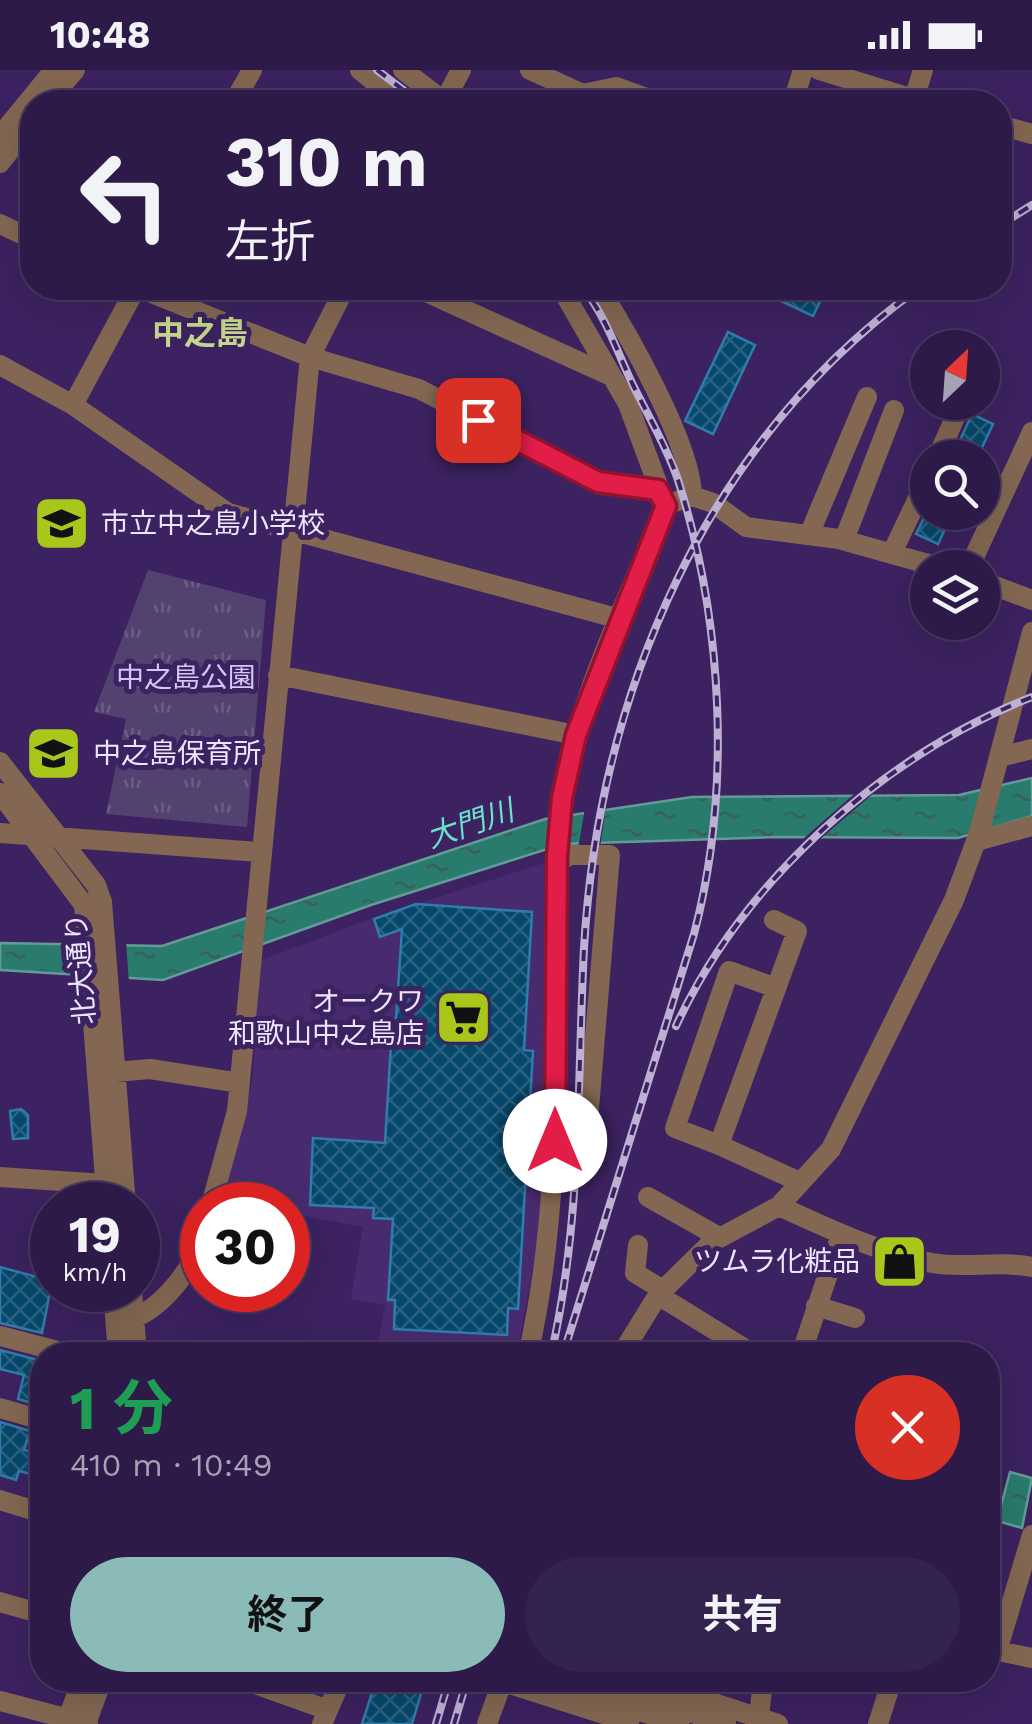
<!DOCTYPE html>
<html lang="ja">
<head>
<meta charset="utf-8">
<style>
	body { margin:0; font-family:"Work Sans","Noto Sans JP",sans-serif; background:#35234f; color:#f1f3f6; height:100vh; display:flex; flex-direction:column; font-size:38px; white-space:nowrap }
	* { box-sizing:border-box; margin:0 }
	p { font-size:32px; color:#a7a1b4 }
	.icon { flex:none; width:55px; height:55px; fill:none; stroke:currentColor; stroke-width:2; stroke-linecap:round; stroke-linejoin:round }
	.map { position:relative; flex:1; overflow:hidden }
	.details { position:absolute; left:30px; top:1272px; width:970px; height:350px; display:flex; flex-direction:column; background:#2d1a48; border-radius:40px; box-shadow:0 10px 40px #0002,0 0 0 2px #483860 }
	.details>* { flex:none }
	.guide { position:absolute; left:20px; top:20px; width:992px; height:210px; border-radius:40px; box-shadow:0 10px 40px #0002,0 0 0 2px #483860; background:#2d1a48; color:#f1f3f6; overflow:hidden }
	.needle { width:65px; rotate:25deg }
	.buttons { position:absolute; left:910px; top:260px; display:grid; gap:20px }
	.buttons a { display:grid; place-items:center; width:90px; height:90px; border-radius:50%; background:#2d1a48; box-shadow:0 10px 40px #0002,0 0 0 2px #483860; font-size:50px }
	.speed { position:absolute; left:30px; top:1112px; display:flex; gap:20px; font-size:50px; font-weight:700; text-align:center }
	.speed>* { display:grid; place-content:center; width:130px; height:130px; border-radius:50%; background:#2d1a48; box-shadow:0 10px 40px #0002,0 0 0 2px #483860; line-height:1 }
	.speed small { font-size:25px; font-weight:400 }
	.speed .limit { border:15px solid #d22; background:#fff; color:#111 }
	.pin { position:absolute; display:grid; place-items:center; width:85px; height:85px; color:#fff; margin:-42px; border-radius:20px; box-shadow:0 5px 15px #0006 }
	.me { position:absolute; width:110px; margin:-55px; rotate:0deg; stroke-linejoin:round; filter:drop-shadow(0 0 8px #0008) }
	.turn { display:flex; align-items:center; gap:35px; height:210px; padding:0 40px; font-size:45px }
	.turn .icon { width:130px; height:130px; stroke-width:2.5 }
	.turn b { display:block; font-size:70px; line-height:85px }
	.round { display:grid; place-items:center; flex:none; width:105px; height:105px; border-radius:52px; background:#35234f }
	.head { display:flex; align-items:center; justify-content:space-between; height:170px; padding:0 40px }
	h1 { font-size:60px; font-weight:700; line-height:75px; color:#1e9e55 }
	.cta { display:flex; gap:20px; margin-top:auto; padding:20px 40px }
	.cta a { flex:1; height:115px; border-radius:60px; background:#8bbbb9; color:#111; font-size:40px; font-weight:700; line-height:115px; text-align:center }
	.cta a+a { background:#35234f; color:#f1f3f6 }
	.status { display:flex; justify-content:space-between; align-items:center; height:70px; padding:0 50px; background:#2d1a48; direction:ltr }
	.status svg { height:28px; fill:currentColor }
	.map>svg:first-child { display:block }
	.built { fill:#482b6f }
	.park { fill:url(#park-tufts) }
	.water { fill:url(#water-ripples); stroke:#639b98; stroke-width:2.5 }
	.pier { fill:#3c2260 }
	.building { fill:url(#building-cross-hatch); stroke:#2f7dad; stroke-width:2.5 }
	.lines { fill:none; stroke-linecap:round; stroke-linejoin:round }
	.minor { stroke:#836752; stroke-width:20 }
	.rail-casing { stroke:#bdb1d3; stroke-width:8 }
	.rail { stroke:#3c2260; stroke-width:4; stroke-dasharray:11; stroke-linecap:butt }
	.route-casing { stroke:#92132f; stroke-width:25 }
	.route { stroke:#e11d48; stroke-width:18 }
	.labels { text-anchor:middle; stroke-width:10; stroke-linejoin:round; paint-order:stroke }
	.poi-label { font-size:28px; fill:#ece5fc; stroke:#3c2260; text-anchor:start }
	.park-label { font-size:28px; fill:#d5c6f5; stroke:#3c2260 }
	.street-label { font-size:28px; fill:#ece5fc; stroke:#3c2260 }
	.water-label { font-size:30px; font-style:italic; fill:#6be1cc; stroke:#3c2260 }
	.quarter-label { font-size:32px; font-weight:bold; fill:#c4d78c; stroke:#3c2260 }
</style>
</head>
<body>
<div class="status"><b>10:48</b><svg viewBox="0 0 49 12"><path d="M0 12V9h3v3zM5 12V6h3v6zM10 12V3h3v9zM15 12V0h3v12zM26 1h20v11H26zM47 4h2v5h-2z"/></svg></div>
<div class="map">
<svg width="1032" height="1654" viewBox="0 0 1032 1654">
	<defs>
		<pattern id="park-tufts" width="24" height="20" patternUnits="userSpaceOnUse" patternTransform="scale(2.5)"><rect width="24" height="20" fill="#53426f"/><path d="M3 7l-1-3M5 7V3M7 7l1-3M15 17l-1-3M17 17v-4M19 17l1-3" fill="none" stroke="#6c5d84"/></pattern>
		<pattern id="water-ripples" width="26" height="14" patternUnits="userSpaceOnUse" patternTransform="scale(2.5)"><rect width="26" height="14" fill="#287b6d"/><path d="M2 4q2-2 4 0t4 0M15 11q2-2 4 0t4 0" fill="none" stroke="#38605c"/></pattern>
		<pattern id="building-cross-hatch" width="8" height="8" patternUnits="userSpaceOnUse" patternTransform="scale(2.5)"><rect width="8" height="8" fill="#06486b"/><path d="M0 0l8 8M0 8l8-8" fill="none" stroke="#2a6281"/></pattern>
	</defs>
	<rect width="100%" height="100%" fill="#3c2260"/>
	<path class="built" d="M547,792l1,188 -6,168 -25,137h-141l9,-50 -34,-6 12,-72 -75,-14v-8l-64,-4 29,-126 6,-114 114,-43z"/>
	<path class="park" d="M148,500l118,30 -19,227 -141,-13 20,-95 -32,-7z"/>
	<path class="water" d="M1032,708v38l-74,22 -181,-1 -214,7 -192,61 -208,75 -163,-10v-27l162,3 383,-127 147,-22 267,-2z
		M1010,1402l22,6 -10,50 -25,-7z"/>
	<path class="pier" d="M860,719l15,3 -57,49 -15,-2z
		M606,735l-6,43 -22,1 7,-41z
		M69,872h57l3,41 -57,-4z"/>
	<path class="building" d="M753,218h49l20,9 -9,19z
		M728,262l27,13 -42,89 -28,-13z
		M972,344l21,10 -16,34h-20l-4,-2z
		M928,440l25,2 -15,32 -22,-10z
		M416,834l116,8 -8,138 9,1 -15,258 -10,-1 -1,27 -113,-6 1,-29h-7l5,-81 -20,-1 1,-10 -64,-3 3,-67 72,5 6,-99h-7l1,-26 11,1 6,-90 -22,8 -6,-18z
		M21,1039l7,6v23l-15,1 -3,-28z
		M0,1197l52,14 -10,52 -42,-10z
		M0,1280l42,11v45l-24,-7 6,-24 -24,-6z
		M0,1352l30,9 -6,19 18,5v22l-23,-6 -3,9 -16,-5z
		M376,1610h49l-13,44h-50z"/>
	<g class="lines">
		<path class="minor" d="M360,0l39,32
			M403,0l42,32
			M530,0l53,24 33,-7 41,15
			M819,0l105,32
			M914,29l9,-29
			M48,32l27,-32
			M234,32l18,-32
			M444,32l17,-32
			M793,32l10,-32
			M1000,55l32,9
			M0,66l54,-66
			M0,93l32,-41
			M0,154l32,15
			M139,218l171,69 109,32 179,93 60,8
			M417,218l194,88
			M561,218l67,116 35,95
			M599,218c28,44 93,158 93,208
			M0,295l73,40 155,108 392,106
			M73,335l63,-117
			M937,388l25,-56
			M809,465l58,-138
			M844,470l50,-130
			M892,483l36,-76
			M969,498l63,-136
			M982,511l50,19
			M278,605l298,60
			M1000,687l32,-8
			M0,692l96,123 6,17 24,303
			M0,723l84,112 23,300
			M0,763l260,19
			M976,771l56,-15
			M557,793l13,-8h40l-24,290
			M774,850l23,11 -78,214 81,37
			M104,1003l46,-4 90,14
			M719,1075l-44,-17 54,-157 47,17
			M0,1107l105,7
			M648,1127l71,40
			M211,1135l26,-94 73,-754 35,-69
			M779,1136c48,22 100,47 153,57 33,6 66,-3 100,4
			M638,1175l-3,28 28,17
			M113,1220l5,65
			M132,1220l5,65
			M658,1225l97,60
			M816,1236l39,12
			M116,1252c38,-2 74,-48 86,-83
			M0,1266l73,19
			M528,1285c29,-127 28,-255 28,-384 1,-57 -3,-117 6,-174 16,-100 66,-198 104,-292l26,-9 21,7 33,24 93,12 103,29
			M621,1285l37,-60 54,-53 67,-36 52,-57 123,-249 25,-67 53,-201
			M801,1285l40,-120
			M0,1338l42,12
			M0,1430l42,13
			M0,1532l42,12
			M988,1579l44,9
			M997,1581l35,-116
			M244,1610l84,30
			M546,1610l133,44
			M592,1610l134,44
			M644,1610l134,44
			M503,1612l126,40
			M0,1631l88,23
			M759,1647l4,-37
			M66,1654l16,-44
			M86,1654l16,-44
			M322,1654l19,-44
			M487,1654l16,-44
			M878,1654l14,-44"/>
		<defs>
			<path id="rail" d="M377,0l42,32
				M1000,155l32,-20
				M676,956c67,-145 208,-271 356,-329
				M566,1275l128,-411c38,-144 29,-313 -16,-454 -11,-33 -31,-66 -46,-97 -15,-32 -27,-68 -49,-95
				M551,1285c31,-134 26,-270 33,-407 15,-256 122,-507 335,-660
				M436,1654l13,-44
				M454,1654l13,-44"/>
		</defs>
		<use href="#rail" class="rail-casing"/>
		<use href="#rail" class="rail"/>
	</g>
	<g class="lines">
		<defs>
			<path id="route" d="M478,350l120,62 60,8 8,16 -90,229 -14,63 -5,58 -2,285"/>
		</defs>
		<use href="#route" class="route-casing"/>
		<use href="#route" class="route"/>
	</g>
	<defs>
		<symbol id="school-square" viewBox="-11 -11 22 22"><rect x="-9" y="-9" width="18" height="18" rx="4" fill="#a9c71a" stroke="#3c2260"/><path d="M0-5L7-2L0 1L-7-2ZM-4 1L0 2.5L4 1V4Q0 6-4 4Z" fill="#111"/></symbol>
		<symbol id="supermarket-square" viewBox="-11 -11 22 22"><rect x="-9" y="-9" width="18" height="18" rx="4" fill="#a9c71a" stroke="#3c2260"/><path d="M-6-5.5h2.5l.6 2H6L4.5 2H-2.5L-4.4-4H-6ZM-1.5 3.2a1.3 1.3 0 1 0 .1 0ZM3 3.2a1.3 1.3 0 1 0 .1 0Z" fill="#111"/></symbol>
		<symbol id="shop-square" viewBox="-11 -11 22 22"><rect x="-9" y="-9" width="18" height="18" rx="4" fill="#a9c71a" stroke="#3c2260"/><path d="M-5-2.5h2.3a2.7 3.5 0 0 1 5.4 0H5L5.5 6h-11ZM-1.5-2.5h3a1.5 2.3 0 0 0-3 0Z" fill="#111"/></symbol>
	</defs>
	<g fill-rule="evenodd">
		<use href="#school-square" x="30" y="422" width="63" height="63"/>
		<use href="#school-square" x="22" y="652" width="63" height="63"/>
		<use href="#supermarket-square" x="432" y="916" width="63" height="63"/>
		<use href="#shop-square" x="868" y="1160" width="63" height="63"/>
	</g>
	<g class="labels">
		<g class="poi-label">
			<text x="101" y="463">市立中之島小学校</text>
			<text x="93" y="693">中之島保育所</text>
			<text x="424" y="941" text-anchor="end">オークワ<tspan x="424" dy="32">和歌山中之島店</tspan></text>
			<text x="860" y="1201" text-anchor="end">ツムラ化粧品</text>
		</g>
		<g class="park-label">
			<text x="186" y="617">中之島公園</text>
		</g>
		<g class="street-label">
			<text transform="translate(80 899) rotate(-95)" y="10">北大通り</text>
		</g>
		<g class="water-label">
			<text transform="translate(470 754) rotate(-19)" y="10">大門川</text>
		</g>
		<g class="quarter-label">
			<text x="200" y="274">中之島</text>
		</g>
	</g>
</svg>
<div class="buttons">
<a><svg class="needle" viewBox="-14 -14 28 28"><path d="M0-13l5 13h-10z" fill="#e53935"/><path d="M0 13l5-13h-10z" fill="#a7a1b4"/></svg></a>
<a><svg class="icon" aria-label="search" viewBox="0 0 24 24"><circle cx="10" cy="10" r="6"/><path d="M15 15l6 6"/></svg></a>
<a><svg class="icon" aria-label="layers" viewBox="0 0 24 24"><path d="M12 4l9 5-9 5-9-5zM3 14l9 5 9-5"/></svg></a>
</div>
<div class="speed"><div>19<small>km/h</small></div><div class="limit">30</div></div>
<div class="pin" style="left:478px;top:350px;background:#d93025"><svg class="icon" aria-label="arrive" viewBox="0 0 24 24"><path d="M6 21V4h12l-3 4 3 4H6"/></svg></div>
<svg class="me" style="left:555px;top:1071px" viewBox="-20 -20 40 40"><circle r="19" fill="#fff"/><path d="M0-13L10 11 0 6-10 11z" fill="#e11d48"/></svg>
<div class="guide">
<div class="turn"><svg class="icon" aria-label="left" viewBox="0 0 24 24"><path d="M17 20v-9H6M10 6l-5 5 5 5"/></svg><div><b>310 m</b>左折</div></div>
</div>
<section class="details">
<div class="head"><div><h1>1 分</h1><p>410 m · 10:49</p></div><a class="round" style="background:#d93025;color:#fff"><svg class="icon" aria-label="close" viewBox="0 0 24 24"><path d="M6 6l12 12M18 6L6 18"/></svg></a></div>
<div class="cta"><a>終了</a><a>共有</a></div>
</section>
</div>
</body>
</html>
